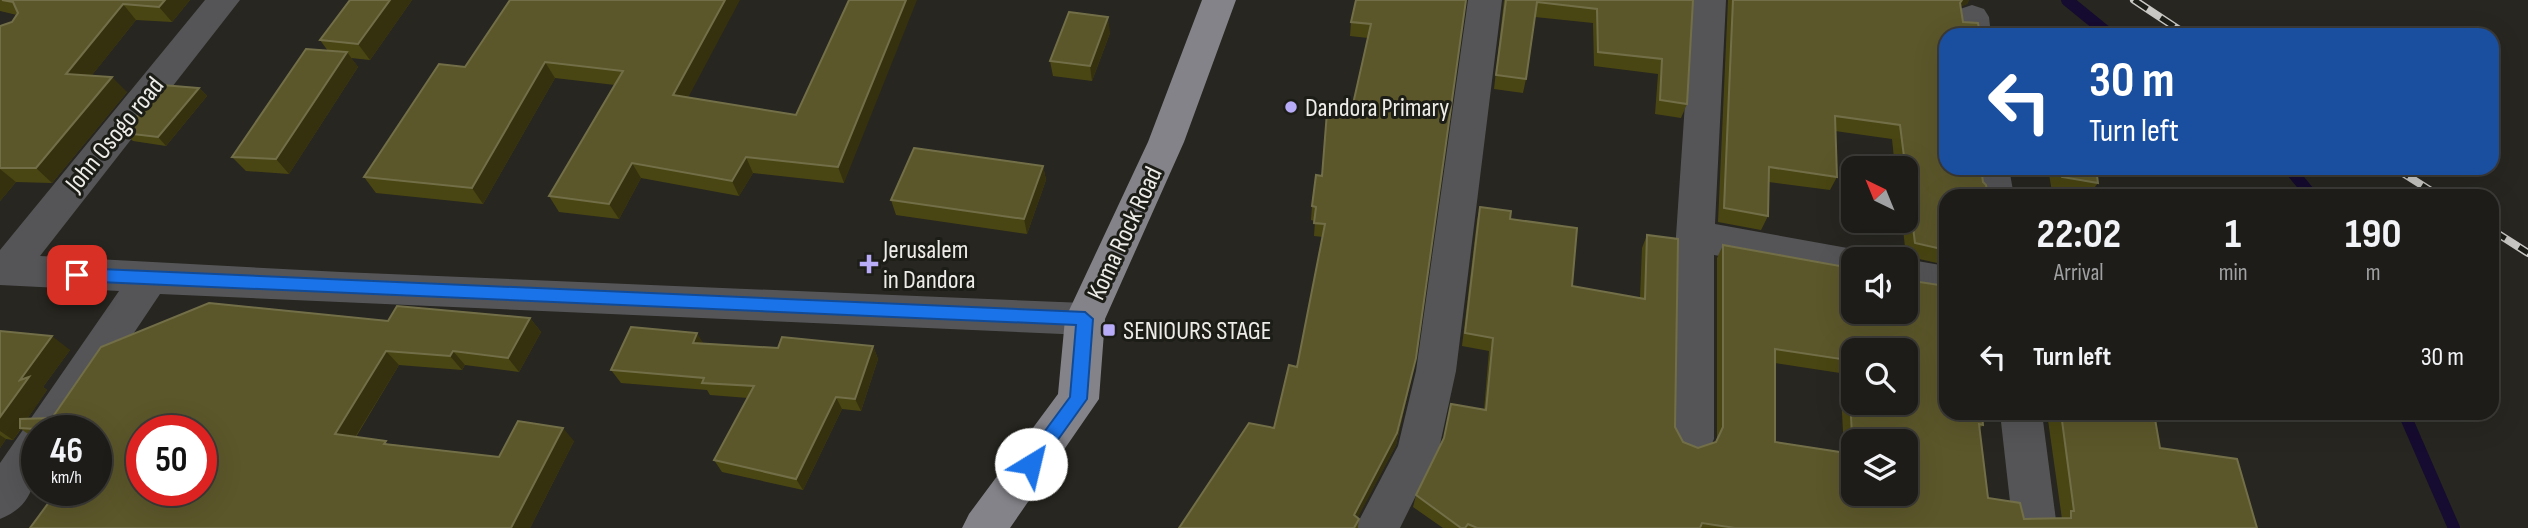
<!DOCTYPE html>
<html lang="en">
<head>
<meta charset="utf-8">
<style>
	body { margin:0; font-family:"Sofia Sans Condensed",sans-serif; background:#2a2925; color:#f1f3f6; height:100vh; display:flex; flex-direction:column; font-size:26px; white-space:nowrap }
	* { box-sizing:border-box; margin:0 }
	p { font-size:23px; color:#a0a1a2 }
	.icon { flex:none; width:38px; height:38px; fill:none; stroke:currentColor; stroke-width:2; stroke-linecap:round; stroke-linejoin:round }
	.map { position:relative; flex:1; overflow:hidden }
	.sheet { position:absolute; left:1939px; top:189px; width:560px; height:231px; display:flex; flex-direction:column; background:#1d1c18; border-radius:21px; box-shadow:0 7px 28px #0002,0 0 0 2px #3b3a37 }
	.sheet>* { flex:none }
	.top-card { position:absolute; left:1939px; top:28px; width:560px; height:147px; border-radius:21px; box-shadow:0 7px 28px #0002,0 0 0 2px #3b3a37; background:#1a4fa0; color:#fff; overflow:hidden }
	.needle { width:46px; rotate:317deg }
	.controls { position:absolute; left:1841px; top:156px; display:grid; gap:14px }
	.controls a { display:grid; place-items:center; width:77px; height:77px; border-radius:14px; background:#1d1c18; box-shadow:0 7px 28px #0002,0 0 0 2px #3b3a37; font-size:35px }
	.speed { position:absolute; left:21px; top:415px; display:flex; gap:14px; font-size:35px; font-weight:700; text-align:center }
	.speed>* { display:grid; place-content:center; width:91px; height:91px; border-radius:50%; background:#1d1c18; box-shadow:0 7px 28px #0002,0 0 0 2px #3b3a37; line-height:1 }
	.speed small { font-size:18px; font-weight:400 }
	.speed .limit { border:10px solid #d22; background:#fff; color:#111 }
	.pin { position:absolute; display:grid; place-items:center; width:60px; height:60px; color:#fff; margin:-30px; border-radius:14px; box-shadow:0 4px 10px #0006 }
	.me { position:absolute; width:77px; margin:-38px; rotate:36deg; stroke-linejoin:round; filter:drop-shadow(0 0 5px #0008) }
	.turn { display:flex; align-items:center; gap:24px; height:147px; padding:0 35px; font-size:32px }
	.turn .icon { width:91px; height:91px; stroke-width:2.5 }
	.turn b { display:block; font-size:49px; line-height:60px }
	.eta { display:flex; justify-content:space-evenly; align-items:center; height:119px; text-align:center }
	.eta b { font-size:42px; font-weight:700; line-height:49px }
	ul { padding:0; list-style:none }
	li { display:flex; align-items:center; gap:21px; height:98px; padding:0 35px }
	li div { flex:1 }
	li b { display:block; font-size:26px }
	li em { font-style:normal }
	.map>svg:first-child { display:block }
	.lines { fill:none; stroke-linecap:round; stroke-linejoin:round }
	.stream { stroke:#160b30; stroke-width:12 }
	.minor { fill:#555558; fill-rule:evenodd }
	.major { fill:#848389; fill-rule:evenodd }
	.rail-casing { stroke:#cac9c5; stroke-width:8 }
	.rail { stroke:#1d1d17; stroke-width:5; stroke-dasharray:16; stroke-linecap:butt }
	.wall { fill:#4a4613; fill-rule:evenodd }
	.shaded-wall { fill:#35310f }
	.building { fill:#5c572a; stroke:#726f48; stroke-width:2; fill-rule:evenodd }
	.route { fill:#1a73e8; stroke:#114b97; stroke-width:2 }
	.poi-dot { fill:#b8abf7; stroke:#1d1d17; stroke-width:2.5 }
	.labels { text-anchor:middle; stroke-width:6; stroke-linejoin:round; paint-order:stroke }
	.poi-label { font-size:26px; fill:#edece8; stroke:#1d1d17; text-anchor:start }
	.street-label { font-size:26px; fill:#edece8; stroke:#1d1d17 }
</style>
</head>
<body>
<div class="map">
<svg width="2528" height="528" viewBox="0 0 2528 528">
	<rect width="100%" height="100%" fill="#272620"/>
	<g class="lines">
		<path class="stream" d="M2067,0l43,35
			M2289,168l23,28
			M2404,413l50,115"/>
		<path class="minor" d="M205,0h35l-200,256 301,16 744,31 14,4 6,12 -6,12 -14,4 -925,-41 -91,136h-32c0,37 4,73 -37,89v-56l119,-172 -119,-6v-35z
			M1468,0h34l-46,371 -17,78 -39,79h-45l43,-82 18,-75z
			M1692,0h34l-11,224 138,25 14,5 2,5h-16v22l-139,-26v184l-6,13 -15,6 -15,-6 -6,-13 4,-203z
			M1972,5l12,4 5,8 2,18h-34l-2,-18 5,-8z
			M1973,168h36l5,28h-38z
			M1906,259l40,7v32l-40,-7z
			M2000,413h42l15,115h-44z"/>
		<path class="major" d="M1202,0h34l-52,142 -79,177 -6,80 -89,129h-48l7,-14 89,-120 7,-75 83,-177z"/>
		<defs>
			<path id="rail" d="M2134,0l53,35
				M2395,168l44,28
				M2492,230l36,23"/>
		</defs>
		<use href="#rail" class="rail-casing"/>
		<use href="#rail" class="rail"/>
	</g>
	<path class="wall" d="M0,0h190l-18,22 -36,-2 -44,55 35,17 -75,91 -36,-1 -16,19v-175l12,-4 5,-7 -17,-4z
		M350,0h62l-42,60 -19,-2 7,9 -69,107 -43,-3 -14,-14 96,-106 -8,-11z
		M510,0l178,98 108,17 53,-115 -5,183 -91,-10 -14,23 -98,-18 -22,41 -60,-7 -10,-16 66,-111 -60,-7 -72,126 -107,-11 -12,-16 101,-110z
		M1466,0l-53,371 -17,74 -39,73 2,1 -1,9h-179l95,-100 23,-61 26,-130 -9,-1 1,-15 -4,-1 1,-14 10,-30 29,-63 17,-75 -18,-2 1,-14z
		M1504,0h189l-6,104 -6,14 -26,-4 3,-40 -64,-8 -1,-43 -58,-6 -9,62 -3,14 -29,-4z
		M1728,0h241l-2,4 -6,2 -15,29v230l-40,-9 -4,-36h4v-52h-11l-3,-29 -57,-8 2,46 -7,13 -61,-8 -1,34 -7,14 -43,-8z
		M1110,33l-18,48 -39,-5 -3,-15z
		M199,88l8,8 -41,50 -33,-5 -9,-8z
		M1043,166l3,14 -19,54 -131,-19 -5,-15z
		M2048,168h48l2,15 -10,13h-11l-25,-4z
		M1480,207l30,12 62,67 68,12 2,-50 5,-13 28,192 8,15 15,6 17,-5 2,-4v-181l6,-13 117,26 143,154 -4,4 9,69 36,21h38l-15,-106h107l6,35 97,80h-814l-30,-21 3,-12 68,-85 5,-59 -27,-5 15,-126zM1775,363l65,10 4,79 -69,-10z
		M530,318l11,14 -22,40 -54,-7 -3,5 -63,-5 -43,72 33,7 110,13 75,-16 -44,87 -476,-32 -9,-6h51v-60h-59v10l-16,-11 -8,11 -7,-1 -6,9v-117l70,19 -27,37 4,3 -20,29 25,-1 336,-97z
		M703,343l75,5 95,-2 5,13 -17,52 -19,-2 -39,81 -81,-18 -8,-12 34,-62 -38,-3 -3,-5 -86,-7 -10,-13z"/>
	<path class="shaded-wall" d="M165,0h25l-18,22 -13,-15z
		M390,0h22l-42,60 -12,-16z
		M725,0h15l-59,111 -8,-16z
		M906,0h11l-73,183 -6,-16z
		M1962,0h7l-2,4 -9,4z
		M123,4l13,16 -55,69 -15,-15z
		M1108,17l2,16 -18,48 -2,-15z
		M347,52l11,15 -69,107 -13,-15z
		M545,62l10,16 -72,126 -11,-16z
		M112,77l15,15 -75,91 -16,-15z
		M199,88l8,8 -41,50 -8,-9z
		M746,157l7,16 -14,23 -7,-15z
		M632,163l9,15 -22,41 -10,-15z
		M1043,166l3,14 -19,54 -3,-15z
		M0,169l16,13 -16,19z
		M530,318l11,14 -22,40 -11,-14z
		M697,333l8,13 -12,-3z
		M52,336l18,14 -27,37 4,3 -34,50 -13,-9v-14l20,-37z
		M873,346l5,13 -17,52 -6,-12z
		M386,351l13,14 -50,82 -14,-13z
		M453,351l12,14 -3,5 -12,-14z
		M1416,358l-20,87 -43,82 1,-12z
		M836,397l6,12 -39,81 -7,-11z
		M563,428l11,13 -44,87h-19z
		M0,435l6,4 -6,9z"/>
	<path class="building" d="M2,0h163l-6,7 -36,-3 -57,70 46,3 -76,91h-36v-142l12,-4 6,-9 -5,-11z
		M350,0h40l-32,44 -38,-4z
		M510,0h215l-52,95 123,20 53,-115h57l-68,167 -92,-10 -14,24 -100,-18 -23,41 -60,-8 74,-125 -78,-9 -73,126 -108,-11 75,-113 26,3z
		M1356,0h110l-50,358 -19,75 -43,82 5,4 -5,9h-175l70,-105 25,5 15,-63 8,2 28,-143 -11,-1 2,-16 -4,-1 4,-31 6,1 5,-64 24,1 20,-89 -20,-2z
		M1506,0h187l-6,104 -27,-4 2,-41 -64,-7 -1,-43 -60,-7 -11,77 -30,-4z
		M1733,0h229l-2,3 3,19 15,1 2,12h-34v133h35l2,14 3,3 2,11h-42v54l-31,-7 -15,-118 -65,-9 2,61 -68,-10 -1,49 -44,-8z
		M1069,12l39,5 -18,49 -40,-5z
		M306,49l41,3 -71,107 -44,-2z
		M162,85l37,3 -41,49 -34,-4z
		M914,148l129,18 -19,53 -133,-19z
		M2061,168h35l2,15 -36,-6z
		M1480,207l31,4 -1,8 67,9 -5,58 73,13 2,-64 31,4 -3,188 8,15 15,6 18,-6 7,-15v-182l117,21v5l13,2v39h53v-32l40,6v127h36l1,12 -4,-1 9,74 32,5 4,16 47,-1v-7h3l-13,-98h93l6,35 77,11 20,69h-522l-33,-5 -2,5h-223l-9,-4 -3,4h-4l-45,-33 28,-57 7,-34 35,6 7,-72 -28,-5zM1775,349l73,11 5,94 -78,-12zM1853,350h53v52h-53zM1853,441h53v53h-53z
		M209,303l179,18 9,-15 133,12 -22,40 -55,-7 -3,5 -64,-5 -51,83 51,7 -2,3 115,13 19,-36 45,7 -52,100h-481l28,-38h38v-60h-46l-30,-2v-9l32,-1 49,-71zM142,430h59v60h-59z
		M631,327l66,6 -4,10 85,5 4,-11 91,9 -18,53 -19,-2 -40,82 -82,-19 40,-74 -52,-3 2,-5 -93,-8z
		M0,331l52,5 -32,44 9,-3 -29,40z"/>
	<path class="route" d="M77,268l1008,44 8,7 -6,80 -50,70 -6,3 -9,-8 3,-6 45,-61 6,-72 -999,-44 -8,-6z"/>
	<g class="poi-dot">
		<circle cx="1291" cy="107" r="7"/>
		<path d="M865.5 253.5h7v7h7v7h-7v7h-7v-7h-7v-7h7z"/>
		<rect x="1102" y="323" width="14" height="14" rx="3.5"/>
	</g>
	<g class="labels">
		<g class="poi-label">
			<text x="1305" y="116">Dandora Primary</text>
			<text x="883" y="258">Jerusalem<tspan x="883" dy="30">in Dandora</tspan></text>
			<text x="1123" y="339">SENIOURS STAGE</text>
		</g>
		<g class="street-label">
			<text transform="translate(114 134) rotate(-51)" y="9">John Osogo road</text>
			<text transform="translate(1124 233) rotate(-65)" y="9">Koma Rock Road</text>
		</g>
	</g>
</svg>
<div class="controls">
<a><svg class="needle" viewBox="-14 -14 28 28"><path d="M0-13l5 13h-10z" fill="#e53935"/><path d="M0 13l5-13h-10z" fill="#a0a1a2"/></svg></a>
<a><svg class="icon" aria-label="sound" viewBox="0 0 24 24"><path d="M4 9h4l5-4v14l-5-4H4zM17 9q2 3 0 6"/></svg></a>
<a><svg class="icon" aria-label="search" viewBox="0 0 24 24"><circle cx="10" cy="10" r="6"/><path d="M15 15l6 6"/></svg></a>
<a><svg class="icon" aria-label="layers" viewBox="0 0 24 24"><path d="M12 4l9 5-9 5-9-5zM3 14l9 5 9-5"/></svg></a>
</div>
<div class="speed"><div>46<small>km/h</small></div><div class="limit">50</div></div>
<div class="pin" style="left:77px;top:275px;background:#d93025"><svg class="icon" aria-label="arrive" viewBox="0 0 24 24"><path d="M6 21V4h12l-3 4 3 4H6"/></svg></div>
<svg class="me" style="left:1031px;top:464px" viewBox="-20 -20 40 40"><circle r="19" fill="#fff"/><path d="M0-13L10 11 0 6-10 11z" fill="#1a73e8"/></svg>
<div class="top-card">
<div class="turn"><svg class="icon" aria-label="left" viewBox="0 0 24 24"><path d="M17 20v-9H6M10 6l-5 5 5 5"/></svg><div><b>30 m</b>Turn left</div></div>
</div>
<section class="sheet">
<div class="eta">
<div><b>22:02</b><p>Arrival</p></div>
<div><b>1</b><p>min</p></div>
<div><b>190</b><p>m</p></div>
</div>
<ul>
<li><svg class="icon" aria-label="left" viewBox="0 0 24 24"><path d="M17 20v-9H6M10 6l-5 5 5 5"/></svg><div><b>Turn left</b></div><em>30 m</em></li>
</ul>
</section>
</div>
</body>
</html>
